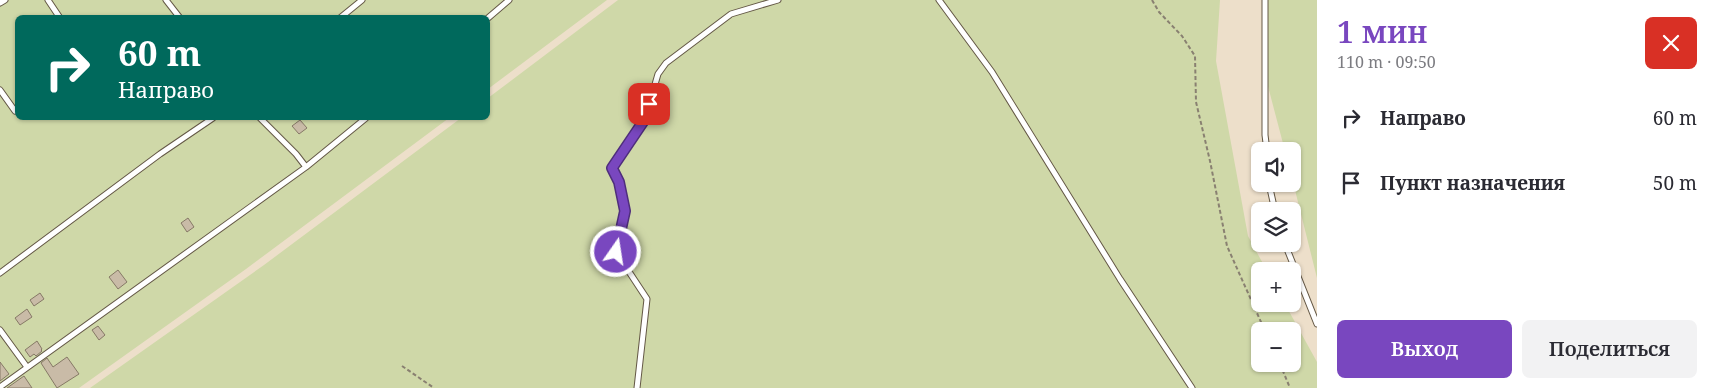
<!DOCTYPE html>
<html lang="ru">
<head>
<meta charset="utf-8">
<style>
	body { margin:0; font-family:"Noto Serif",serif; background:#f2f2f3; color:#2b2b33; height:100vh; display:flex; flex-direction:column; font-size:19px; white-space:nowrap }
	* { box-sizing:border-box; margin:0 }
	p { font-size:16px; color:#7c7c81 }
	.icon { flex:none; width:28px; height:28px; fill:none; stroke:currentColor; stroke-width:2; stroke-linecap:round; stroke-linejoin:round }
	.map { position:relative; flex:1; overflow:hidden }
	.sheet { display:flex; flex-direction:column; background:#fff; width:400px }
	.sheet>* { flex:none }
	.top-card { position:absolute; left:15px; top:15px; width:475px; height:105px; border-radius:8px; box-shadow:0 1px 4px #0004; background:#00695c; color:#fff; overflow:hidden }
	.tools { position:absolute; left:1251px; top:142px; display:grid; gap:10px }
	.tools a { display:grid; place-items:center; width:50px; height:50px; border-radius:8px; background:#fff; box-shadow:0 1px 4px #0004; font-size:25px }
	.pin { position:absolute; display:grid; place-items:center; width:42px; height:42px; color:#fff; margin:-21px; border-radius:10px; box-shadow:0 2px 8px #0006 }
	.me { position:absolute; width:55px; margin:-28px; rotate:13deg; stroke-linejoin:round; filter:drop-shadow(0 0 4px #0008) }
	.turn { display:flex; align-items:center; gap:18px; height:105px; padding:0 20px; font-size:22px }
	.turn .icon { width:65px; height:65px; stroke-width:2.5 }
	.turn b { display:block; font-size:35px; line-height:42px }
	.round { display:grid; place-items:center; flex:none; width:52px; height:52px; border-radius:8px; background:#f2f2f3 }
	.summary { display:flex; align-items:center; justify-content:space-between; height:85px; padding:0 20px }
	h1 { font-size:30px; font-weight:600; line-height:38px; color:#7947bf }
	.primary-button { display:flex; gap:10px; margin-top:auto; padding:10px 20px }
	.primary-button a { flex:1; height:58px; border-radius:8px; background:#7947bf; color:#fff; font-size:20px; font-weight:600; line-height:58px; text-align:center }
	.primary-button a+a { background:#f2f2f3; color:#2b2b33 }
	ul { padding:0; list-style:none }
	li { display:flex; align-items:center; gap:15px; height:65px; padding:0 20px }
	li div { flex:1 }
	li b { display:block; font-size:19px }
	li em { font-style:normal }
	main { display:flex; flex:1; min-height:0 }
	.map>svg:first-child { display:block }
	.green { fill:#cfd8a8; fill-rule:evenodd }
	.building { fill:#c9bba7; stroke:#867966 }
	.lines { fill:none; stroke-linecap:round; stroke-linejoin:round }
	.lane-casing { stroke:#645846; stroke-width:7 }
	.path { stroke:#898071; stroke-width:2; stroke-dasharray:4 2.5; stroke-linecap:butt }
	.lane { stroke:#fff; stroke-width:5 }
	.route-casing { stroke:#4f2e7c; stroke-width:12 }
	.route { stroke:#7947bf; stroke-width:9 }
</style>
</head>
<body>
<main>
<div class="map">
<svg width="1317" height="388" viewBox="0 0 1317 388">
	<rect width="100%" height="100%" fill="#eddfca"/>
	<path class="green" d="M0,0h607l-119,89v-71h-470v100h431l-203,151 -167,119h-79z
		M618,0h602l-4,61 32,175 19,35h-7v33h25l32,58v26h-1227l174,-123 197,-147h27v-20zM1260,331h32v33h-32z
		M1265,0h52v278l-24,-96 -1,-31h-7l-20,-76z"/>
	<path class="building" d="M300,120l7,8 -8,6 -7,-8z
		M188,218l6,9 -7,5 -6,-9z
		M118,270l9,12 -9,7 -9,-12z
		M40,293l4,6 -10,7 -4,-6z
		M27,309l5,8 -12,8 -5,-7z
		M98,326l7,9 -6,5 -7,-10z
		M37,341l5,8 -1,1 1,1 -6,5 -2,-2 -4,3 -5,-7z
		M67,357l12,17 -22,14 -16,-25 6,-5 6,9z
		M0,362l9,12 -9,7z
		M24,376l8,12h-25z"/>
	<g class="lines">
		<defs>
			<path id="lane" d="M48,0l12,18
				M166,0l14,18
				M939,0l53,72 128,207 72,109
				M1265,0v135l2,16
				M0,3l5,-3
				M340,18l22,-18
				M488,18l21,-18
				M0,90l15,21
				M260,118l36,36 10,13
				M1269,184l6,27
				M1285,244l32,80
				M0,273l160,-119 53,-36
				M0,330l27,37
				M0,387l306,-220 60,-49
				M637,388l10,-89 -31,-47 9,-41 -6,-30 -7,-13 33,-49 13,-45 8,-11 65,-49 47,-14"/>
		</defs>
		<use href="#lane" class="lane-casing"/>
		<path class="path" d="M1152,0l7,12 23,24 13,20 1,46 14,59 17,85 38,85
			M1280,364l10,24
			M402,366l32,22"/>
		<use href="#lane" class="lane"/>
	</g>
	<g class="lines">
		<defs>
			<path id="route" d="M616,252l9,-41 -6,-29 -7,-14 33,-49 4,-15"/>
		</defs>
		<use href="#route" class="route-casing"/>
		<use href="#route" class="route"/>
	</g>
</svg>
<div class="tools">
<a><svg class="icon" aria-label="sound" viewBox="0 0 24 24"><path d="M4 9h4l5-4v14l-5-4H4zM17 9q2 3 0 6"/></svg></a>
<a><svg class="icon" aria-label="layers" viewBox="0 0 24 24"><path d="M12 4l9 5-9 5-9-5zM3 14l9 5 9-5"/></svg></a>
<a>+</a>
<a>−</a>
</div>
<div class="pin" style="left:649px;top:104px;background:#d93025"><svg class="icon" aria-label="arrive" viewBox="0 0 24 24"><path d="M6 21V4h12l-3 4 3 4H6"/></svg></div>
<svg class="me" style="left:616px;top:252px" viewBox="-20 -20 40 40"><circle r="17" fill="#7947bf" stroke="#fff" stroke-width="3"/><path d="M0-11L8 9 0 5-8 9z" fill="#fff"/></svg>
<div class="top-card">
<div class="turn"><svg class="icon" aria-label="right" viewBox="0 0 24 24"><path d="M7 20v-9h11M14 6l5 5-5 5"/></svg><div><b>60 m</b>Направо</div></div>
</div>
</div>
<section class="sheet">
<div class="summary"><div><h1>1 мин</h1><p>110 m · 09:50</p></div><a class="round" style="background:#d93025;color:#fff"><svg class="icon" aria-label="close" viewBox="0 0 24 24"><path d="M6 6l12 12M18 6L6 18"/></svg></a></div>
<ul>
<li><svg class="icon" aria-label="right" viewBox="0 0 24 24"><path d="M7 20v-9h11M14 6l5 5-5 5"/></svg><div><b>Направо</b></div><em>60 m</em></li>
<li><svg class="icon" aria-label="arrive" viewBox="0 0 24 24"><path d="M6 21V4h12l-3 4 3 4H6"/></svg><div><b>Пункт назначения</b></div><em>50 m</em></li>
</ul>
<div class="primary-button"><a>Выход</a><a>Поделиться</a></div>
</section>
</main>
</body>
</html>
